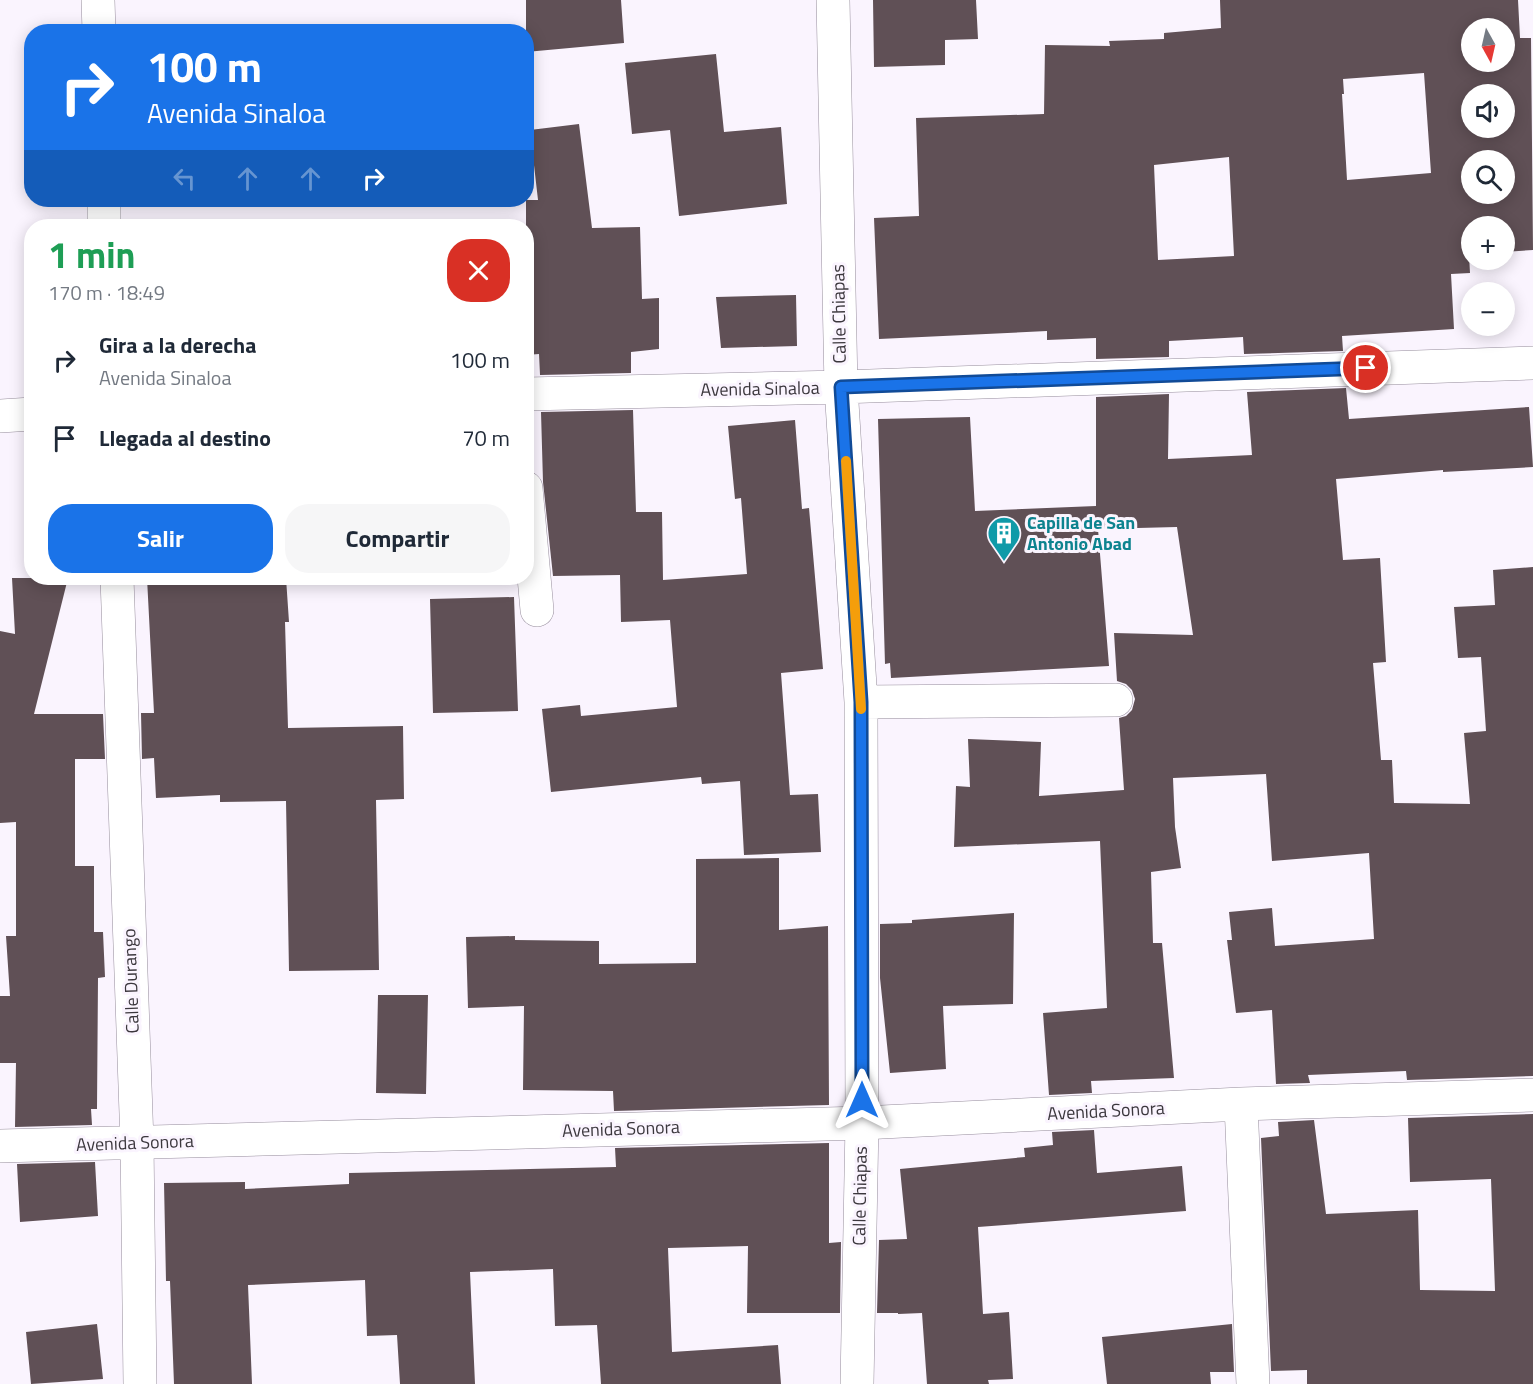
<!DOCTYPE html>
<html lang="es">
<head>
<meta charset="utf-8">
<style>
	body { margin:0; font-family:"Titillium Web",sans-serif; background:#f6f6f7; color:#1f2937; height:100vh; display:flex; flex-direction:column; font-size:22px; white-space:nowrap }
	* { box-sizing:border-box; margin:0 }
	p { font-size:20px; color:#747a83 }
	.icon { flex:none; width:33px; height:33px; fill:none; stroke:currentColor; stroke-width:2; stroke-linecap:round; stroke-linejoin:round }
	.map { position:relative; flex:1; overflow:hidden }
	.panel { position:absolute; left:24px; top:219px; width:510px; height:366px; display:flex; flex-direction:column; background:#fff; border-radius:24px; box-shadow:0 3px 15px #0003 }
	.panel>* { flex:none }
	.guide { position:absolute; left:24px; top:24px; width:510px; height:183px; border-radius:24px; box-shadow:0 3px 15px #0003; background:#1a73e8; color:#fff; overflow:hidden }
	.needle { width:39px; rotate:172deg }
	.buttons { position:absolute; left:1461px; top:18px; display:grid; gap:12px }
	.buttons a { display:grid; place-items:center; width:54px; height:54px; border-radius:50%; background:#fff; box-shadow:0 3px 15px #0003; font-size:30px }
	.pin { position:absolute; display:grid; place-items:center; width:51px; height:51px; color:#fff; margin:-26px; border:3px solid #fff; border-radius:50%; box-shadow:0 2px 6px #0007 }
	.me { position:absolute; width:66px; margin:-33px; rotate:0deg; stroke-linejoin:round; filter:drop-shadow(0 0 4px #0008) }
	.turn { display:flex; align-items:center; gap:21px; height:126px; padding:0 24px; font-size:27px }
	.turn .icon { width:78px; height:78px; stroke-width:2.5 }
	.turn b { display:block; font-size:42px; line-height:51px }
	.lanes { display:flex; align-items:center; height:57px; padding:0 24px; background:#0003; justify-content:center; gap:30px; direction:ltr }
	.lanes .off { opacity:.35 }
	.round { display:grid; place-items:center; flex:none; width:63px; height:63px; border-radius:24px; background:#f6f6f7 }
	.headline { display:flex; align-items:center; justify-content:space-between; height:102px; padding:0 24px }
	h1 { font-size:36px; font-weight:700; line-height:45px; color:#1e9e55 }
	.cta { display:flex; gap:12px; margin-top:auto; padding:12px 24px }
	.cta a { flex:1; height:69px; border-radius:24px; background:#1a73e8; color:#fff; font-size:24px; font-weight:700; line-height:69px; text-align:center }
	.cta a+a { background:#f6f6f7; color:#1f2937 }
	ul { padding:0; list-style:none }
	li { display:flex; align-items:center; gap:18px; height:78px; padding:0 24px }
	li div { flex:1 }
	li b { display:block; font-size:22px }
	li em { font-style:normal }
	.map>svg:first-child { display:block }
	.building { fill:#605056; fill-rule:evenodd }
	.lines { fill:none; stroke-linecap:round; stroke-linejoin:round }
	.minor-casing { stroke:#978e9d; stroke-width:34 }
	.minor { stroke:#fff; stroke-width:33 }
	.route-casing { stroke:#114b97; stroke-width:15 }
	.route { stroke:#1a73e8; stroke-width:10 }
	.slow { stroke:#f59e0b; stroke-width:10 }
	.labels { text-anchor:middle; stroke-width:6; stroke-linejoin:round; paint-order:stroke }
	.street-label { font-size:18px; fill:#3b373d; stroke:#faf4fe }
	.culture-label { font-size:18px; font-weight:bold; fill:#0d838f; stroke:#faf4fe; text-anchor:start }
</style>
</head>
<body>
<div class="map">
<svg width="1533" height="1384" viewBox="0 0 1533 1384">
	<rect width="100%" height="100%" fill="#faf4fe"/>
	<path class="building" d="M526,0h95l3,43 -98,9z
		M873,0h103l2,39 -33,1v25l-71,2z
		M1220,0h298l2,38h11l2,212 -29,2v-26h-32v28l-3,1 1,18 -19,1 3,55 -112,7 1,15 -99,3 -1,-17 -74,4v16l-73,2v-21l-49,2v-9l-168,8 -5,-121 45,-2 -3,-98 128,-4 1,-69 65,1 -1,-5 55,-2v-6l57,-5zM1472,28h32v34h-32zM1424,73l7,100 -84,7 -5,-86h2l-1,-15zM1472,94h32v34h-32zM1229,157l5,99 -76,4 -4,-95zM1472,160h32v34h-32z
		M716,54l8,78 57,-5 6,77 -108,12 -9,-86 -38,4 -7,-71z
		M579,124l13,104 48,-1 2,72 17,-1v51l-28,3v21l-91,2 -1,-21 -13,1v-155h12l-8,-70z
		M796,295l1,51 -76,2 -5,-51z
		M1346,388l3,31 180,-12 4,60 -90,5v-2l-107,9 7,81 37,-2 6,104 -13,1 8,97h11l2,43 76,1 -6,-71 22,-2 -5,-74 -23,1 -4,-51 41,-2 -2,-35 40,-3v509l-126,4 -1,-9 -98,4 2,8 -34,1 -4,-74 -36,3 -9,-73h5l-3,-28 43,-4 3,38 99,-7 -5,-86 -97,8 -6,-87 -93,4 2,49 6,41 -30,4 2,71h9l12,135 -83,3 1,12 -43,2 -6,-82 64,-5 -7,-167 -146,6 2,-61 14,1 -2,-48 73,3 -2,54 85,-6 -5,-72 7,-2 6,-6 3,-11 -3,-9 -6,-6 -9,-3 -3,-48 79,2 -16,-108 -79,2 11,137 -218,12 -1,-15 -5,1 -7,-245 92,-2 5,94 121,-5v-109l73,-3 -1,65 84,-4 -5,-63z
		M633,410l3,102h26l1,68 84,-6 -6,-76 -6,1 -7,-73 67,-6 7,89 7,-1 14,161 -42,4 9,122 28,-1 3,58 -77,3 -4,-74 -38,3 -1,-7 -150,15 -9,-83 38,-4 1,11 96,-9 -7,-87 -49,2 -1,-47 -67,1 -10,-94 -2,-70z
		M12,578h56l-34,136h69l2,45h-30v107h19v66h9l2,45 -7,1 -1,131h-6l1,16 -77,2 1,-64h-16v-67h10l-4,-60h10v-114l-16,1v-192l15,3z
		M147,578h139l3,44h-4l3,106 115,-2 1,73 -28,1 3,170 -90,1 -3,-170 -66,1v-7l-64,3 -2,-40 -12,1 -1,-46h13z
		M514,597l4,114 -85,2 -3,-114z
		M779,858v72l49,-4 1,179 -215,6 -1,-20 -90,-1 1,-84 -56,2 -2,-71 49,-1v4l84,1v23l97,-1v-104z
		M1014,913l-1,91 -70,2 3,63 -56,4 -10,-95v-54l32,-1v-3z
		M378,995h50l-2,99 -50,-1z
		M1533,1114v270h-226v-14l-36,1 -10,-233 18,-2 -1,-14 36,-2 12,94 92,-4 2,80 75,1 -4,-112 -81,3 -2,-64z
		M1094,1130l3,43 85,-7 4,45 -208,16 5,87 26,-2 4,67 -25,1 1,4h-62l-5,-71 -24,1v-1h-21l2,-73 28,-1 -7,-70 125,-12 -1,-9 29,-3 -1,-13z
		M829,1143v100l12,-1 -1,71h-93l1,-67 -80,2 4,104 106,-7 3,39h-180l-4,-59 -42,1 -2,-57 -83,3 5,112h-75l-3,-49 -30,1 -2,-56 -117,5 4,99h-78l-4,-103h-4l-2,-98 81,-1v7l104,-5v-11l267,-6 -1,-19z
		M95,1162l3,54 -78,6 -3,-58z
		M97,1324l6,55 -72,5 -5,-52z
		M1232,1324l2,48h-24l1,12h-104l-5,-47z"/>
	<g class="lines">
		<defs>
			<path id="minor" d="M98,0l1,32
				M833,0l8,387 20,315 1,421 -5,261
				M104,200v26
				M526,394l315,-7 692,-24
				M0,416l32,-2
				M526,488l11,122
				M117,578l20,564 3,242
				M861,702l255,-2
				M1241,1104l12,280
				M0,1146l862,-23 379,-19 292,-9"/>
		</defs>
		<use href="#minor" class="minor-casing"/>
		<use href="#minor" class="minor"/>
	</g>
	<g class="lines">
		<defs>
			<path id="route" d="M862,1100l-1,-398 -20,-315 525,-19"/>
		</defs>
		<use href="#route" class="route-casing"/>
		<use href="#route" class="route"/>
		<path class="slow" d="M846,461l15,248"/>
	</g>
	<defs>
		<symbol id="building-pin" viewBox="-11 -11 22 30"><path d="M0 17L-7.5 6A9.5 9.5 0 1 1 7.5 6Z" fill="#0f9aa8" stroke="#faf4fe"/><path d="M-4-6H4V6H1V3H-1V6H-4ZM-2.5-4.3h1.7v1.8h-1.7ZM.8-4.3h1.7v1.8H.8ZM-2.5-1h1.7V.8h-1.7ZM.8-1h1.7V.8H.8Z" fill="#fff"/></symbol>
	</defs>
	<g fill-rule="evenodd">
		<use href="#building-pin" x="985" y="514" width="38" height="52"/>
	</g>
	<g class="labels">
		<g class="street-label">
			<text transform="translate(839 314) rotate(-91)" y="6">Calle Chiapas</text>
			<text transform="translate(760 389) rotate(-1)" y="6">Avenida Sinaloa</text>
			<text transform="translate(131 981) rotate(-92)" y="6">Calle Durango</text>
			<text transform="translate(1106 1111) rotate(-3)" y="6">Avenida Sonora</text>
			<text transform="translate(621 1129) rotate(-2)" y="6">Avenida Sonora</text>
			<text transform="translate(135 1143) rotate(-2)" y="6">Avenida Sonora</text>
			<text transform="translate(860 1196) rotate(-89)" y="6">Calle Chiapas</text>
		</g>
		<g class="culture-label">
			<text x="1027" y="529">Capilla de San<tspan x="1027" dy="21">Antonio Abad</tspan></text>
		</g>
	</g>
</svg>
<div class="buttons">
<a><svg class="needle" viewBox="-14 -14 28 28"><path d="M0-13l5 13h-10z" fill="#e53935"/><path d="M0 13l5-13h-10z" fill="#747a83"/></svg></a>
<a><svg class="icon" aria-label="sound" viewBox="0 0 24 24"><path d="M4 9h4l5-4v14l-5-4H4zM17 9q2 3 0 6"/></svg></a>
<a><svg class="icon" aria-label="search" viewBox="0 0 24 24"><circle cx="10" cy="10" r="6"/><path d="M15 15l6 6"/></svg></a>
<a>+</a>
<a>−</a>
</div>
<div class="pin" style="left:1366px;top:368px;background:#d93025"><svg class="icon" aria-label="arrive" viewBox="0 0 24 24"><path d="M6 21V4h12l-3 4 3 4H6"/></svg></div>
<svg class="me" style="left:862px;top:1100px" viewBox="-20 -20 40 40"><path d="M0-17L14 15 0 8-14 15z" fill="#1a73e8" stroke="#fff" stroke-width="4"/></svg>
<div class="guide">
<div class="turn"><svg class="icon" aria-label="right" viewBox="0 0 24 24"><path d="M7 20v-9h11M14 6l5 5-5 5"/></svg><div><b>100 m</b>Avenida Sinaloa</div></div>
<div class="lanes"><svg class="icon off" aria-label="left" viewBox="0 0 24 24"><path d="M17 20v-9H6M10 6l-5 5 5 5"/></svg><svg class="icon off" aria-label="ahead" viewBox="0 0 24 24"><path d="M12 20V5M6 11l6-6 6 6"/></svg><svg class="icon off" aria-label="ahead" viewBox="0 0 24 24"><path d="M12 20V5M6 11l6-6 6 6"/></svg><svg class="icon" aria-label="right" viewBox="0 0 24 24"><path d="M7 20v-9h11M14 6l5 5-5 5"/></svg></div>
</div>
<section class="panel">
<div class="headline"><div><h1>1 min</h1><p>170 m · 18:49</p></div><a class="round" style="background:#d93025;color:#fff"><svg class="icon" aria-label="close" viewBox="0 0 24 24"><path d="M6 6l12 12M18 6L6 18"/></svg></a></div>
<ul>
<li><svg class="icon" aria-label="right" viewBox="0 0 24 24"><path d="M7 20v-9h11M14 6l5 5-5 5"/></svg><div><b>Gira a la derecha</b><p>Avenida Sinaloa</p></div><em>100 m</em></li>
<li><svg class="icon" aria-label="arrive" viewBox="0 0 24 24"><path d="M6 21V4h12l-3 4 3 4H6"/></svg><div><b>Llegada al destino</b></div><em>70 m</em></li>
</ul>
<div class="cta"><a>Salir</a><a>Compartir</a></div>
</section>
</div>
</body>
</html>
